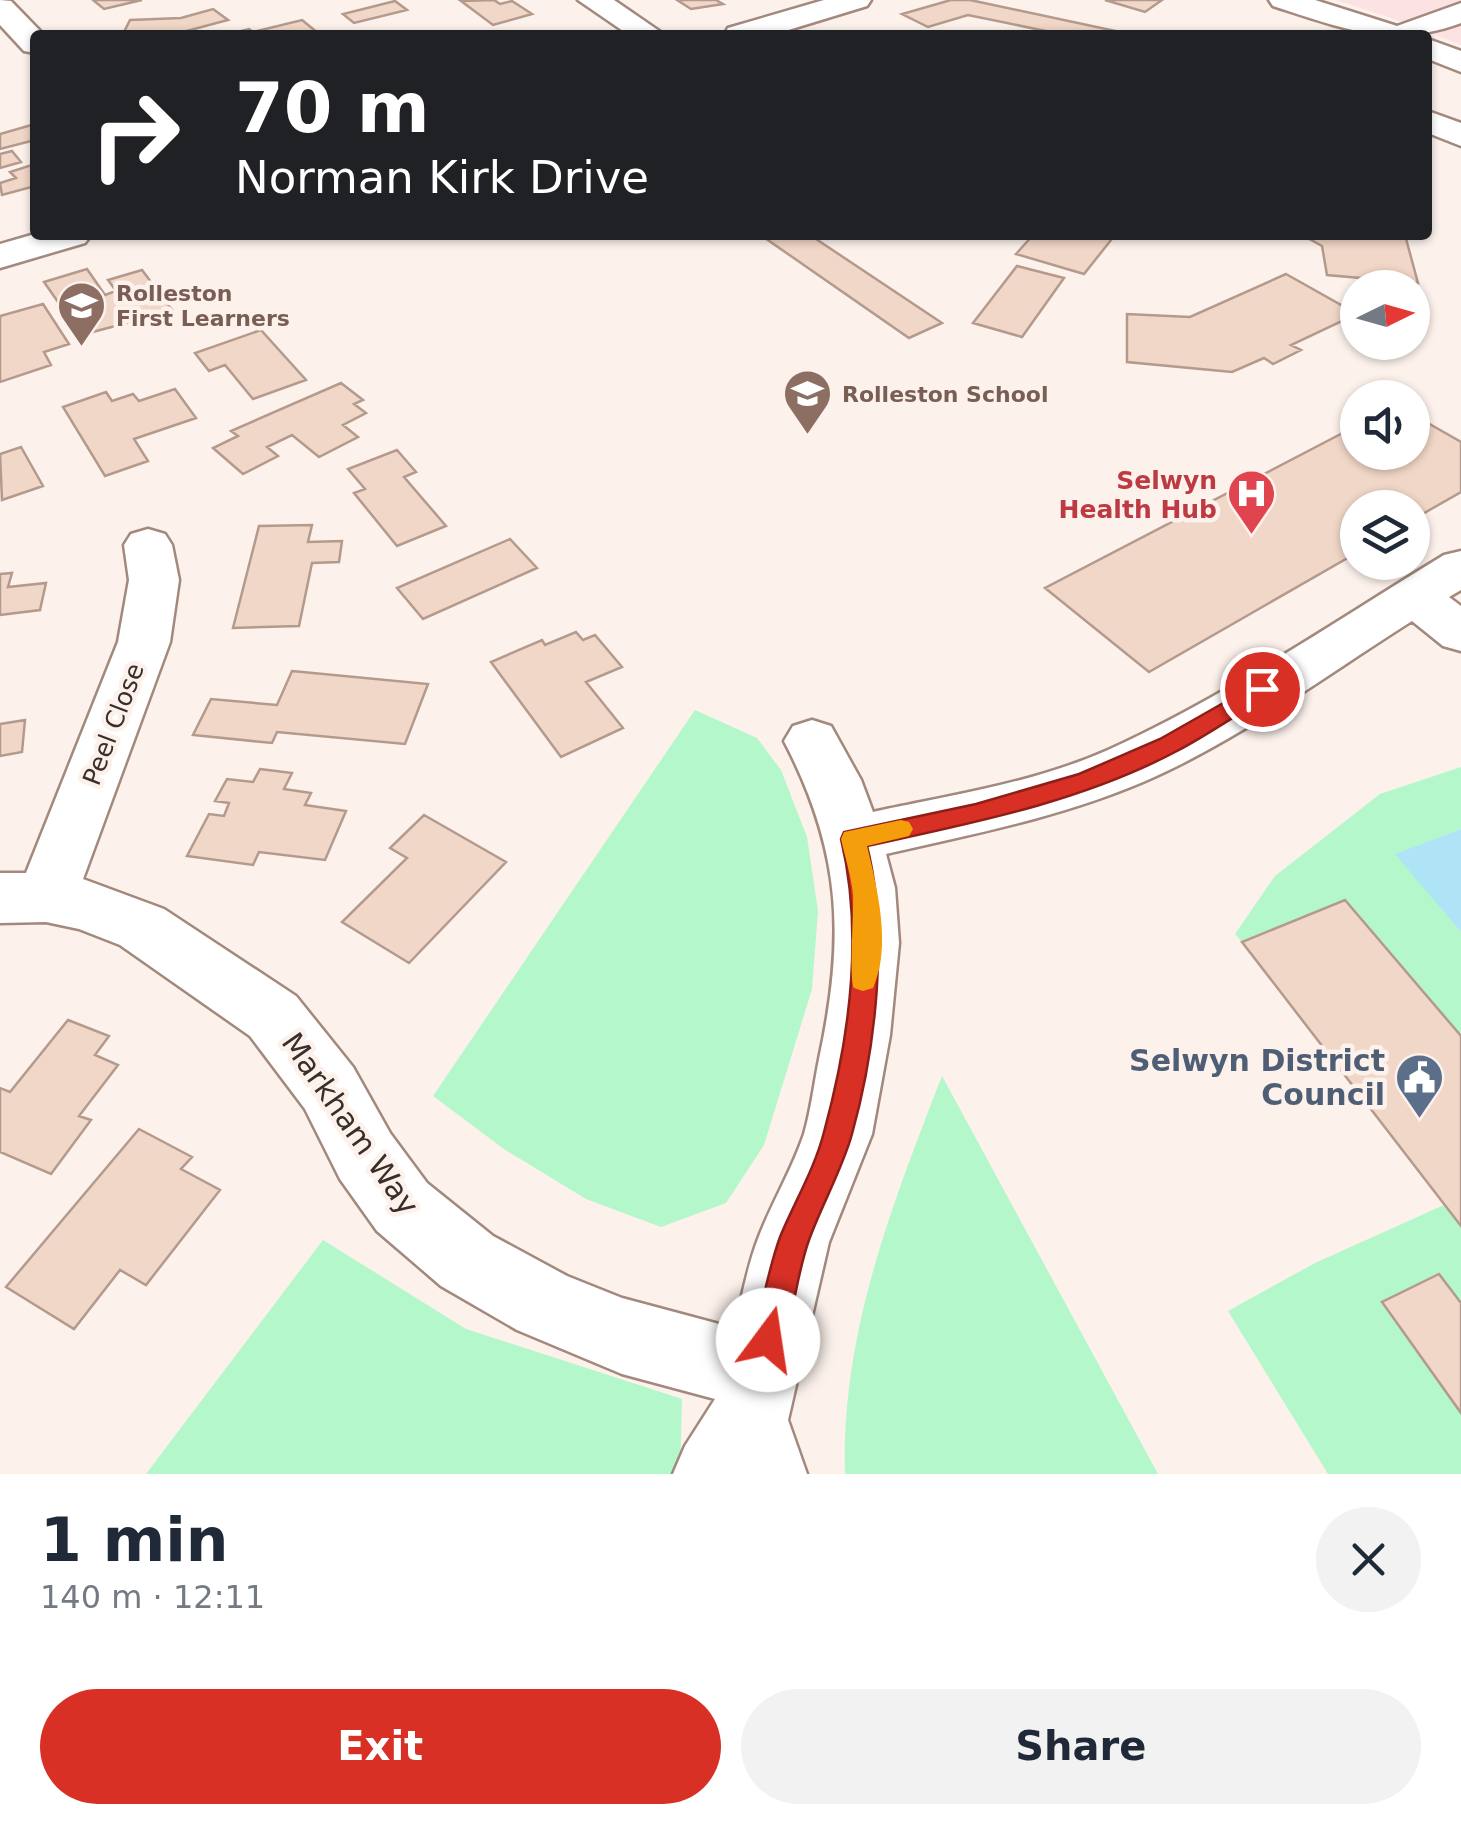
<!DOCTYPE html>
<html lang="en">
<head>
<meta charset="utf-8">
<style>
	body { margin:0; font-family:"DejaVu Sans",sans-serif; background:#f2f2f3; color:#1f2937; height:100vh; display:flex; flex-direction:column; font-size:38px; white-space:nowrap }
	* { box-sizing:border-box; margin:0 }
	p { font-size:32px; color:#747a83 }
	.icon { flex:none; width:55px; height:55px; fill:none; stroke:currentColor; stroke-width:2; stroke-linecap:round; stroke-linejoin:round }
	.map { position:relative; height:1474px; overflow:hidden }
	.drawer { display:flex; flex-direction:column; background:#fff; flex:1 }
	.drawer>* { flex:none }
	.guide { position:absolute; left:30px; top:30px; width:1402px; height:210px; border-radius:10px; box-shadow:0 2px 8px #0004; background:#202124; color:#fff; overflow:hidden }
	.needle { width:65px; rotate:85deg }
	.tools { position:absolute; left:1340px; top:270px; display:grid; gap:20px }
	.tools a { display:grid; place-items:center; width:90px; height:90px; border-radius:50%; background:#fff; box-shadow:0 2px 8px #0004; font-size:50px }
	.pin { position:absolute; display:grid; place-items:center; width:85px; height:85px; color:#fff; margin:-42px; border:5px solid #fff; border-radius:50%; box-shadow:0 2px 10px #0007 }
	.me { position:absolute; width:110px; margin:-55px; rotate:14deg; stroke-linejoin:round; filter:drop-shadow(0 0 8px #0008) }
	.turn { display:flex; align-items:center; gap:35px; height:210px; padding:0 40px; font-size:45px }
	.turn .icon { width:130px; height:130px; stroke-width:2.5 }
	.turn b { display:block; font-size:70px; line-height:85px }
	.round { display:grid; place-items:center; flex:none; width:105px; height:105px; border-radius:52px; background:#f2f2f3 }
	.overview { display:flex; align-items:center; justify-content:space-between; height:170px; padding:0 40px }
	h1 { font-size:60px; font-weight:700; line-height:75px }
	.action { display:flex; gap:20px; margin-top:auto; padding:20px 40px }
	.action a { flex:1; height:115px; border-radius:60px; background:#d93025; color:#fff; font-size:40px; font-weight:700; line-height:115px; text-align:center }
	.action a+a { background:#f2f2f3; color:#1f2937 }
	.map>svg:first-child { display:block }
	.commercial { fill:#fde2e3 }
	.green { fill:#b4f7cb }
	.water { fill:#afe4f6 }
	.building { fill:#f1d7c7; stroke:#b49a8c; stroke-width:2.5 }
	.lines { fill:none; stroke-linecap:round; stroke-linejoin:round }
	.minor-casing { stroke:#a3897d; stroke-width:5 }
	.minor { fill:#fff; fill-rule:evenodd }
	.route { fill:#d93025; stroke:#8d1f18; stroke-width:2.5 }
	.slow { fill:#f59e0b }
	.labels { text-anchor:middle; stroke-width:9; stroke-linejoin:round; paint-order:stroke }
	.far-education-label { font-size:22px; font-weight:bold; fill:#785e54; stroke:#fcf1eb; text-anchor:start }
	.health-label { font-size:25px; font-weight:bold; fill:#be3a42; stroke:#fcf1eb; text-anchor:end }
	.street-label { font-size:25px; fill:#392e29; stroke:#fcf1eb }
	.near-service-label { font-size:30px; font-weight:bold; fill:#4e5e75; stroke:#fcf1eb; text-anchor:end }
	.near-street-label { font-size:30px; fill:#392e29; stroke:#fcf1eb }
</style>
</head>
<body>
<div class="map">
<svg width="1461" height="1474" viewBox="0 0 1461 1474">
	<rect width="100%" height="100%" fill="#fcf1eb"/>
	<path class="commercial" d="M1336,0h125v45l-64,-25z"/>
	<path class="green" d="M695,710l62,28 24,32 26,67 11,74 -6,78 -48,156 -38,58 -65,24 -75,-28 -82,-50 -71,-53z
		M1461,767v62l-65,25 65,78v104l-116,-136 -103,42 -7,-8 40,-58 105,-82z
		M942,1076l216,398h-313c-4,-141 47,-269 97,-398z
		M1444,1205l17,21v248h-133l-100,-163 87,-48z
		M323,1240l143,89 216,70 -2,75h-534z"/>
	<path class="water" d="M1461,829v103l-66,-78z"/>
	<path class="building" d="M93,0h49l-38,9z
		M494,0l6,4 12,-3 20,13 -39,11 -32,-24z
		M677,0h39l7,4 -32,5z
		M951,0h19l150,32 -55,3 -97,-20 -40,12 -26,-13z
		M1105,0h57l-17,12z
		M395,1l12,9 -53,13 -11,-9z
		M213,9l15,11 -45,12 -60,2 7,-14 51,-2z
		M302,20l16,13 -93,2 24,-6 4,3z
		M35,124v16l-35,9v-15z
		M12,151l9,11 -21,6v-14z
		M35,164v22l-33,9 -2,-12 16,-5 -6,-6z
		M810,235l132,88 -33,15 -147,-102z
		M1033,235h82l-31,39 -68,-20z
		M1302,235h103l13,48 -91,-8 -5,-29z
		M1017,266l47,12 -42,59 -49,-14z
		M87,269l18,26 11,-4 -8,-11 34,-10 31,41 -92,24 -37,-53z
		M1286,274l71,40 -66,31 10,5 -28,14 -9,-6 -32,14 -105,-10v-48l63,3z
		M43,304l26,40 -25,8 7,13 -51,17v-66z
		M261,330l45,50 -53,19 -28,-34 -16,6 -14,-18z
		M341,383l22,17 -9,4 12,9 -23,12 15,12 -39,20 -27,-22 -25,12 11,9 -35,18 -30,-26 25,-12 -7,-5z
		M175,389l21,29 -62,21 14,22 -43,15 -42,-69 43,-15 6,9 21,-7 6,7z
		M1412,414l49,28v50l-49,28v-12h-54v44l-209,120 -104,-84 313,-163v27h54z
		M21,447l22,39 -41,14 -2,-46z
		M397,450l19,22 -12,5 42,49 -49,20 -43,-53 11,-4 -17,-20z
		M312,525l-4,17 34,-1 -3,21 -27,1 -13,63 -66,2 26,-102z
		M510,539l27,29 -114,51 -26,-31z
		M12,573l-4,14 38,-4 -6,27 -40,5v-41z
		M576,632l7,8 12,-5 27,32 -36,15 37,46 -62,29 -70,-95 51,-22 3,5z
		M292,671l136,13 -23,60 -128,-12 -5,11 -79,-8 18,-36 66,6z
		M25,720l-3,32 -22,4v-32z
		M260,769l32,4 -8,16 27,4 -6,12 41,6 -21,49 -66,-8 -6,13 -66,-9 22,-42 15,2 5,-13 -14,-2 12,-22 26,3z
		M424,815l82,47 -97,101 -67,-41 65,-64 -17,-10z
		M1345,900l116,136v190l-219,-284z
		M68,1020l41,16 -14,19 23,10 -39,51 12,4 -40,54 -51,-22v-64l10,4z
		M139,1129l53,28 -11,12 39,21 -74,95 -26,-15 -46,59 -68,-42z
		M1439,1274l22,29v110l-79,-111z"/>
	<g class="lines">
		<defs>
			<path id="minor" d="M0,0l11,1 33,34h-9v18l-11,-2 -24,-26z
				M578,0h36l51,35h-36z
				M824,0h47l-4,6 -95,29h-48l4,-7z
				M1269,0h46l82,26 64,-23v20c-69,26 -120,5 -188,-17z
				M1428,39l33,12v21l-33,-13z
				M1428,111l33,12v23l-33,-13z
				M35,234v1h56l-6,8 -85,25v-24z
				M148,529l17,5 7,11 7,35 -9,62 -87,237 81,30 132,87 57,71 37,66 37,50 66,53 74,40 55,22 112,30c8,-29 13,-61 24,-89 13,-35 34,-69 46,-105 7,-24 10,-50 15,-75 26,-121 23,-207 -35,-318l9,-15 19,-6 19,6 30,54 12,32c78,-17 161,-29 235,-62 117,-53 226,-128 336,-195l17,-4v39l-12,7 12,9v45l-18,-5 -31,-25c-87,55 -174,120 -269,161 -82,35 -170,52 -257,72l9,34 4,55 -9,92 -18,99 -43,108 -41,178 19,54h-134l12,-28 30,-47 -93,-25 -105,-44 -76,-44 -64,-55 -37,-52 -35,-70 -55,-73 -130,-91 -41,-16 -33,-7 -46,1v-50h26l92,-231 11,-62 -5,-35 7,-11z"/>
		</defs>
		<use href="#minor" class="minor-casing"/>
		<use href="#minor" class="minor"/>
	</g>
	<path class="route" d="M1262,681l8,2 4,6 -4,6c-31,18 -61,39 -93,56 -96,51 -205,72 -310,95 22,86 9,202 -15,288 -10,36 -30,70 -43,106 -13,36 -15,76 -29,111l-12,5 -11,-5 -4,-11c9,-33 15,-70 27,-103 14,-34 35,-69 44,-105 26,-95 40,-197 17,-293l3,-7 132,-28 103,-30 81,-35z"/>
	<path class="slow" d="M901,820l8,2 4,7 -4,7 -42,10c10,41 25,101 6,142l-10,3 -9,-3c-5,-10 0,-75 -1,-94 -2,-19 -8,-37 -12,-55l3,-7z"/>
	<defs>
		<symbol id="school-pin" viewBox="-11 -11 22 30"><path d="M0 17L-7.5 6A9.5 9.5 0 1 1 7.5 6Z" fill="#8d6e63" stroke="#fcf1eb"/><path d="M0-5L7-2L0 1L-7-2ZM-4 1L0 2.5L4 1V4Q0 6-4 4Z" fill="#fff"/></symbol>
		<symbol id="hospital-pin" viewBox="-11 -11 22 30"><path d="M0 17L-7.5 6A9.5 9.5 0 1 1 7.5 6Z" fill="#e0444e" stroke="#fcf1eb"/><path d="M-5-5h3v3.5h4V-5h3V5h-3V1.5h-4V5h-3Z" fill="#fff"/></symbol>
		<symbol id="civic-pin" viewBox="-11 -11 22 30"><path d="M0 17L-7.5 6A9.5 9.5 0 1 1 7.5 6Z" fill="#5c6f8a" stroke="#fcf1eb"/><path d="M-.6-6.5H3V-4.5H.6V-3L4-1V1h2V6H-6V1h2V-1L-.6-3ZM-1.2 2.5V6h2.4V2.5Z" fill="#fff"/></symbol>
	</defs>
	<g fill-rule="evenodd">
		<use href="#school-pin" x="54" y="278" width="55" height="75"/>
		<use href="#school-pin" x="780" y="366" width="55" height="75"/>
		<use href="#hospital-pin" x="1224" y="466" width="55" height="75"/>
		<use href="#civic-pin" x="1392" y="1050" width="55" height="75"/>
	</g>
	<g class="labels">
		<g class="far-education-label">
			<text x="116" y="301">Rolleston<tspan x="116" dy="25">First Learners</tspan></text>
			<text x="842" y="402">Rolleston School</text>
		</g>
		<g class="health-label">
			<text x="1217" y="489">Selwyn<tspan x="1217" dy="29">Health Hub</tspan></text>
		</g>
		<g class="street-label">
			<text transform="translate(113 724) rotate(-69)" y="9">Peel Close</text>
		</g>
		<g class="near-service-label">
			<text x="1385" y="1071">Selwyn District<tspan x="1385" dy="34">Council</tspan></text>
		</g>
		<g class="near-street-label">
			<text transform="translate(350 1124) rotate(55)" y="10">Markham Way</text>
		</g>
	</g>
</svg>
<div class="tools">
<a><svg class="needle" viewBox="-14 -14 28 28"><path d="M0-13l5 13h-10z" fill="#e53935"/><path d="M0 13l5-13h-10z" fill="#747a83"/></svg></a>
<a><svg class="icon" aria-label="sound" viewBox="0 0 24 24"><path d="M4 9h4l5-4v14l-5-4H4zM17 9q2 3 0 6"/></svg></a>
<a><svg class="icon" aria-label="layers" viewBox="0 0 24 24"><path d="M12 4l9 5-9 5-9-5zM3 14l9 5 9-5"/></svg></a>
</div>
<div class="pin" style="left:1262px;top:689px;background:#d93025"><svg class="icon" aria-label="arrive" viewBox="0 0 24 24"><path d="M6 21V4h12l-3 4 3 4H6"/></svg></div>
<svg class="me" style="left:768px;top:1340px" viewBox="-20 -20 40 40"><circle r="19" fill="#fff"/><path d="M0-13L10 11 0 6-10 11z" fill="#d93025"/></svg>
<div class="guide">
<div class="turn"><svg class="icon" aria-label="right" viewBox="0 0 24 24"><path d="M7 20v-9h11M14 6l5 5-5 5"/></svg><div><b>70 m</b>Norman Kirk Drive</div></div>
</div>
</div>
<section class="drawer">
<div class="overview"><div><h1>1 min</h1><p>140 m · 12:11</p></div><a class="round"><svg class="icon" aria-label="close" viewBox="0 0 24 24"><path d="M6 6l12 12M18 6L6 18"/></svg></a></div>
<div class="action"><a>Exit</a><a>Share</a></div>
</section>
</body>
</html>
